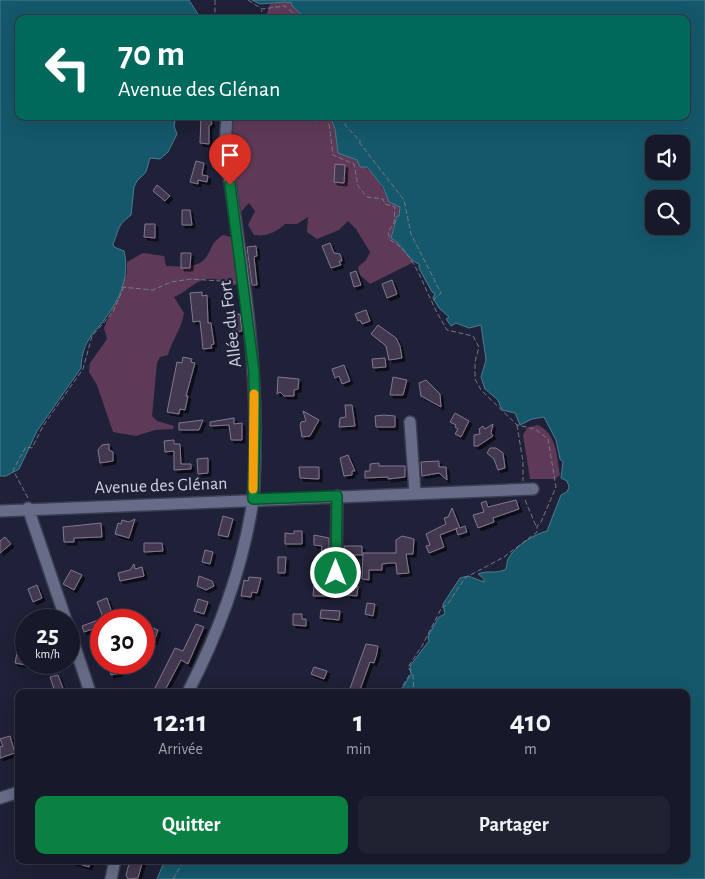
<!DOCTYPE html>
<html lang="fr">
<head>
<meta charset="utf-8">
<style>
	body { margin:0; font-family:"Alegreya Sans",sans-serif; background:#1f2231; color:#f1f3f6; height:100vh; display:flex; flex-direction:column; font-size:19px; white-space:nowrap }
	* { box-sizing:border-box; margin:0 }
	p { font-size:16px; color:#9ea0a8 }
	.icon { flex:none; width:28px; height:28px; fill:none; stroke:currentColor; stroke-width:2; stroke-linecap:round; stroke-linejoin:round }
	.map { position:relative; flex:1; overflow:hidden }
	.sheet { position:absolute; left:15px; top:689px; width:675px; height:175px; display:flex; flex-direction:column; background:#161929; border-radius:10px; box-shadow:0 5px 20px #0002,0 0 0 1px #353846 }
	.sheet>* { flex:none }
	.banner { position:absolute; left:15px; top:15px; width:675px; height:105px; border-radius:10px; box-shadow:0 5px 20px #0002,0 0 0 1px #353846; background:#00695c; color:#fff; overflow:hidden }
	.controls { position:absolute; left:645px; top:135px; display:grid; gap:10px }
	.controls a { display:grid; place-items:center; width:45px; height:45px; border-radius:10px; background:#161929; box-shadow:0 5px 20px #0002,0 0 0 1px #353846; font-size:25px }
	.speed { position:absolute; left:15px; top:609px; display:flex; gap:10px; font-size:25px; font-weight:700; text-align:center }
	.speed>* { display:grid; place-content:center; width:65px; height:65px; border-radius:50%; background:#161929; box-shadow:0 5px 20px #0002,0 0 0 1px #353846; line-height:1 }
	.speed small { font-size:12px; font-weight:400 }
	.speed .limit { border:8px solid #d22; background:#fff; color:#111 }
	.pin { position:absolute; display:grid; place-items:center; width:42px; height:42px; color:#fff; margin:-51px -21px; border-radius:50% 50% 50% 0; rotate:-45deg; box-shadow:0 0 5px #0007 }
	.pin .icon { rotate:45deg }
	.me { position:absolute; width:55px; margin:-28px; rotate:0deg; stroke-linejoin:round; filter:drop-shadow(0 0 4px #0008) }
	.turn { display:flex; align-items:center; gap:18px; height:105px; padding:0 20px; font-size:22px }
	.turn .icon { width:65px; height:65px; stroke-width:2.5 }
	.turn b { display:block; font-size:35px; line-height:42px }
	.eta { display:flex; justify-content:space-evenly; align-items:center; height:85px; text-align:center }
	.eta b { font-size:30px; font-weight:700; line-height:35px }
	.button { display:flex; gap:10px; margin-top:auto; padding:10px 20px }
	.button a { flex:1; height:58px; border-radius:10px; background:#0b8043; color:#fff; font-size:20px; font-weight:700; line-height:58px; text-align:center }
	.button a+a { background:#1f2231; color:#f1f3f6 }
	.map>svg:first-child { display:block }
	.green { fill:#5f3a58 }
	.water { fill:#15586b; stroke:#4c7c8e; fill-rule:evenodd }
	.building { fill:#433850; stroke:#847792; filter:url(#shadow) }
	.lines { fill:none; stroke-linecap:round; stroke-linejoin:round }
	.minor-casing { stroke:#3b3d51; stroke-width:14 }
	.path { stroke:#75788b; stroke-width:1; stroke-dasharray:5 2.5; stroke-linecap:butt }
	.minor { stroke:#686c88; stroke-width:11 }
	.path-bridge { stroke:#75788b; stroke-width:1; stroke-dasharray:5 2.5; stroke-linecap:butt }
	.route-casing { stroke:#07532c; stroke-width:12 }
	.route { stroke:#0b8043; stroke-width:9 }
	.slow { stroke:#f59e0b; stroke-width:9 }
	.labels { text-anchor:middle; stroke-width:4.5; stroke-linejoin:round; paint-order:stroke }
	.street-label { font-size:18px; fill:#ced1e1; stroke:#1e2137 }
</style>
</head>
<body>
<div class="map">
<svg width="705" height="879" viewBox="0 0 705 879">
	<defs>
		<filter id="shadow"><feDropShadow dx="3" dy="3" stdDeviation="0" flood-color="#0009"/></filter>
	</defs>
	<rect width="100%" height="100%" fill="#1e2137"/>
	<path class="green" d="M291,1l1,5 14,13h-41l5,-15z
		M230,116h100l5,13 3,24c26,7 41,24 51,49l11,5 -1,9h-2l-1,8 -3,3 3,13 18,22 -44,22 -10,-9 -2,-8 8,-7 4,-8 -14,-23 -8,-8 -9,9 -22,9 -10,-7 1,-15 -11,7h-12c-9,8 -18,13 -31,11l-6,-10 7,-14 -6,-8 -11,12 -10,-87z
		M223,235l11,3 6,39 -4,8c-10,1 -14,-6 -23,-6 -16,-2 -25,13 -39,18l10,16c-2,15 -12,27 -16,42l-8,2 -3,6 -5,53 5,5 17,5 -1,3 -18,1 -19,6 -23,-4 -16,-47 -8,-13 1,-9 17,-24 -3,-11 23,-55v-11l16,-9 21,3 2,10c14,0 32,4 41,-10 7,-11 3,-12 16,-21z
		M537,425c20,7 20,33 23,50l-5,4h-25l-7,-44 4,-7z"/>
	<path class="water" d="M0,0h189l12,19h-182v97h157l-2,10 3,8 -9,18 -8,7 -10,-1 -4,14 -9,9 -3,6 -3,28c-15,12 -11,13 -18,29l1,3 10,4c5,21 -1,41 -13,59 -14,23 -29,27 -30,58l-44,63 -18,38 -13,7h-6z
		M252,0h453v879h-548l8,-19h521v-168h-286l11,-18 -1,-8 19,-25 -1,-5 11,-19 6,-3 -2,-10 17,-26 8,-2 16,6v-3l-6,-5c9,-4 16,0 27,-4 3,-5 1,-7 3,-11 6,-12 26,-25 39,-28l14,-36 6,-3 2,-5 -2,-6 -6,-3 2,-16 -3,-3 -4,-19 -12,-23 -12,2 -12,6 -5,-12 -13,-3 -4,-10 -13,-11 -4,-12 5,-17 -5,-35 -12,3 -13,-5 -5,3 -5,-7 3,-2 -10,-9 -6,-10 2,-5 -3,-1 -13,-24v-4c-12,-4 -16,-20 -28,-26l6,-22h2l1,-9 -11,-5 -6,-15 -16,-20h-7l-3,-7 -19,-7 -3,-24 -5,-13h356v-97h-380l-14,-13 -1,-4 -3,1 -3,-1 -25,2zM654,144h27v27h-27zM654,199h27v27h-27z"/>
	<path class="building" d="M201,116l9,1 2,7 -3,2v18l-9,-1z
		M196,161l8,2 -2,12 6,1 -1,6 -9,-2v4l-8,-2z
		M335,164l10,1 -1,18 -10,-1z
		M157,185l13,11 -5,5 -12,-10z
		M182,210h8l2,15h-10z
		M145,224h10v14l-11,-1z
		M330,243l4,10 6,1 2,7h-3l2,4 -10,3 -9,-22z
		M256,246l1,10 -3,1 3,28h-5l-5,-38z
		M181,253h10l-1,15h-9z
		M356,271l5,14 -7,2 -4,-14z
		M392,280l5,14 -10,4 -5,-14z
		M202,292v4l5,-1 1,28h3l3,21 -3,1 1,3 -9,1 -3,-28 -7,1 -3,-29z
		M366,310l4,11 -8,3 -2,-4 -2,1 -3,-7z
		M240,314l2,17 -9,2 -1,-18z
		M378,325l18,13 4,8 2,12 -13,2 -3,-14 -15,-12z
		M183,357l9,2 -1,3 4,1 -9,33h2l-3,14 -5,-1 -1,5 -12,-2 10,-50 5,1z
		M385,358l1,9 -13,1 -1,-9z
		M344,365l6,16 -8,3 -3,-8 -4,2 -3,-9z
		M278,377l21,2 -1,10 -4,1v6h-10l-4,-4 -3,2z
		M393,377l14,3 -4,15h-13z
		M426,380l14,14 1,13 -20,-11 -2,-13z
		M345,405h7l3,21 -16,1 1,-9 6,-1z
		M303,411l16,9 -9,16 -8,1 -2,-12 1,-3 5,-1z
		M455,413l14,8 -8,16 -6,-3 3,-5 -3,-2 1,-2 -6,-3z
		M384,415l11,1v11h-19l-1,-11z
		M234,418v6l8,-1v17h-11l-2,-15 -19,1v-4z
		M203,420l-4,10h-20v-7z
		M493,424l-2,9 2,3 -15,10h-4v-11l6,-1 -1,-5 4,-3 2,3z
		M174,440v4h6l1,20h10v5l-17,1v-19l-9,1 -1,-11z
		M109,444v6l4,2v9l-13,2 -2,-13 4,-5z
		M490,448h6l7,5 2,15 -7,2 -4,-11 -7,-6z
		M348,455l7,16h-3v4l-8,1 -4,-18z
		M208,458v15l-10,1 -1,-15z
		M439,461v6h7l1,13 -8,-7 -17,3 -1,-14z
		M379,463v3h26v11l-17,2v-2l-23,1v-7h5v-7z
		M299,467h20v12l-19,-1z
		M516,500l3,9 -26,9 1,4 -16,6 -5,-13 11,-3 -3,-9 5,-2 2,6z
		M452,508l8,20 5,-2 2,6 -9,3 -2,-6 2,-1 -18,7 4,12 -15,6 -3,-7 4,-1 -4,-11 20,-10 -2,-6 4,-1z
		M223,516l10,3 -5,18 -10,-2z
		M135,519l-6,19 -14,-4 3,-11 3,1 1,-4 7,2z
		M101,523l1,14 -28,1v4h-10l-1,-15z
		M294,531h8v13h-17v-11l9,1z
		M314,535l15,3v16h-8l1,-8 -8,-1z
		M402,536l12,3 -1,15h-7l3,19 -12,1 -1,-11h-6l-8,1v6h-13v10l-7,-1 1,-26h33v-13z
		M5,537l6,7 -11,9v-12z
		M144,543h18l1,8 -19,1z
		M344,546h18v9h-18z
		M205,550l8,2 -3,12 -8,-2z
		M278,557h8l-1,16h-7z
		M134,564l1,5 7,-2 2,9 -24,5 -2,-8 12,-3z
		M71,570l11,5 -8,15 -11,-6z
		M199,576l13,5 2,5 -8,4 -9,-4z
		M249,577l12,1 -4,15 -5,-1 -1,5 -10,-1 3,-16 4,1z
		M37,585l5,13 -9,4 -5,-13z
		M314,585h10v5h5v6h-16z
		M347,585l11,1 -1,10 -10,-1z
		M107,598l4,12 4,10h-11l-7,-18z
		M198,599l10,3 -4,12 -10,-3z
		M367,603l8,1 -2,12 -8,-2z
		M321,610l19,1 -1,9 -19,-2z
		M293,614h9v5h4v7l-13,-1z
		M101,619v7l-17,6 -2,-6z
		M196,624l8,3 -16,37 -7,-4 -17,32 -9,-4 20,-40 8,3z
		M144,625l14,5 -4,12 -10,-4z
		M20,638l6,4 -2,10 2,13 -11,-2z
		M366,644l12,2 -1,7 -3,10 -4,-1 -10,28 -2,2h-6l-3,-1z
		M107,662h9l4,11 -9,2z
		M314,667l13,4 -3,8 -13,-5z
		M58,675l6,16 -9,1 -5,-15z
		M10,736l5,17 -15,5v-11l3,-1 -3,-7z
		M72,860h19l-2,7 -17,-5z
		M130,860h13l-5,18 -10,1 -2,-4z"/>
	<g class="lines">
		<defs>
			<path id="minor" d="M410,422l5,71
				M28,508l38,112
				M0,511l533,-22
				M336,573l1,-77
				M69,629l21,63
				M188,692c31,-60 55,-125 65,-192 2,-19 2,-38 2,-57 2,-99 -17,-199 -30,-297l2,-30
				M0,798l19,-6
				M111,879l4,-19"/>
		</defs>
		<use href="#minor" class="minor-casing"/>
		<path class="path" d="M215,0v19
			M248,0l14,9 23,-3 15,13
			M259,19l3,-9
			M344,116l1,9 16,17
			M316,121l22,-5
			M329,124l4,31 21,9 4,22 9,11 16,2 2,5 10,3 -1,16 -6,9 2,8c23,12 31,40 42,62 4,10 10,19 15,28l26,6 6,11 -4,15v17l6,11 36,35 18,4 13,10 8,48 -15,35 -4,4v6l-33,25 -39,21 -18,27 -5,2 -20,39 -14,21 5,8 1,17
			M359,142l45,58 7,34 30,59 -9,8
			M121,287l32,3 18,-8 20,-3 44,3
			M517,425l6,37v19
			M28,498l-15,-28 13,-23 6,1 11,-22 40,-57 9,-33 21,-24 11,-25
			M525,500l11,26
			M399,692l11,-18
			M173,879l11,-19"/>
		<use href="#minor" class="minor"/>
		<path class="path-bridge" d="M327,116l2,8"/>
	</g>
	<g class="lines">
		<defs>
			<path id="route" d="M230,185l24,187 1,54 -2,73 84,-3 -1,77"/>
		</defs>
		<use href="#route" class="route-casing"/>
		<use href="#route" class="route"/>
		<path class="slow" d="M253,489l1,-95"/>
	</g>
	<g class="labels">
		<g class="street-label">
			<text transform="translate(230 324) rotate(-97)" y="6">Allée du Fort</text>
			<text transform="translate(161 485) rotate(-2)" y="6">Avenue des Glénan</text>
		</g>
	</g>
</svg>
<div class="controls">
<a><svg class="icon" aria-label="sound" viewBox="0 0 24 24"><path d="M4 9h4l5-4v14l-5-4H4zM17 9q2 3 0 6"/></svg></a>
<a><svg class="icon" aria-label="search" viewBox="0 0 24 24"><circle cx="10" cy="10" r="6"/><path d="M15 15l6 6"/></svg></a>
</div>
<div class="speed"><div>25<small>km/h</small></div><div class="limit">30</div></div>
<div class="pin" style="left:230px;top:185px;background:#d93025"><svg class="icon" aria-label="arrive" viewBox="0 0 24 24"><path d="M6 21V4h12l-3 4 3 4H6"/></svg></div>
<svg class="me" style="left:336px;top:573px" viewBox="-20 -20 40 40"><circle r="17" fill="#0b8043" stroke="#fff" stroke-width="3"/><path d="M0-11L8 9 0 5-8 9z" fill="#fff"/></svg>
<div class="banner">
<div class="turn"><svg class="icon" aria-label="left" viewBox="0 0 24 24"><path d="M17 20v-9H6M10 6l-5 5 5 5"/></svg><div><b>70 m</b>Avenue des Glénan</div></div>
</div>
<section class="sheet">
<div class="eta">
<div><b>12:11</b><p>Arrivée</p></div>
<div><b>1</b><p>min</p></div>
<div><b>410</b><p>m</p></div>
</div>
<div class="button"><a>Quitter</a><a>Partager</a></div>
</section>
</div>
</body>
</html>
